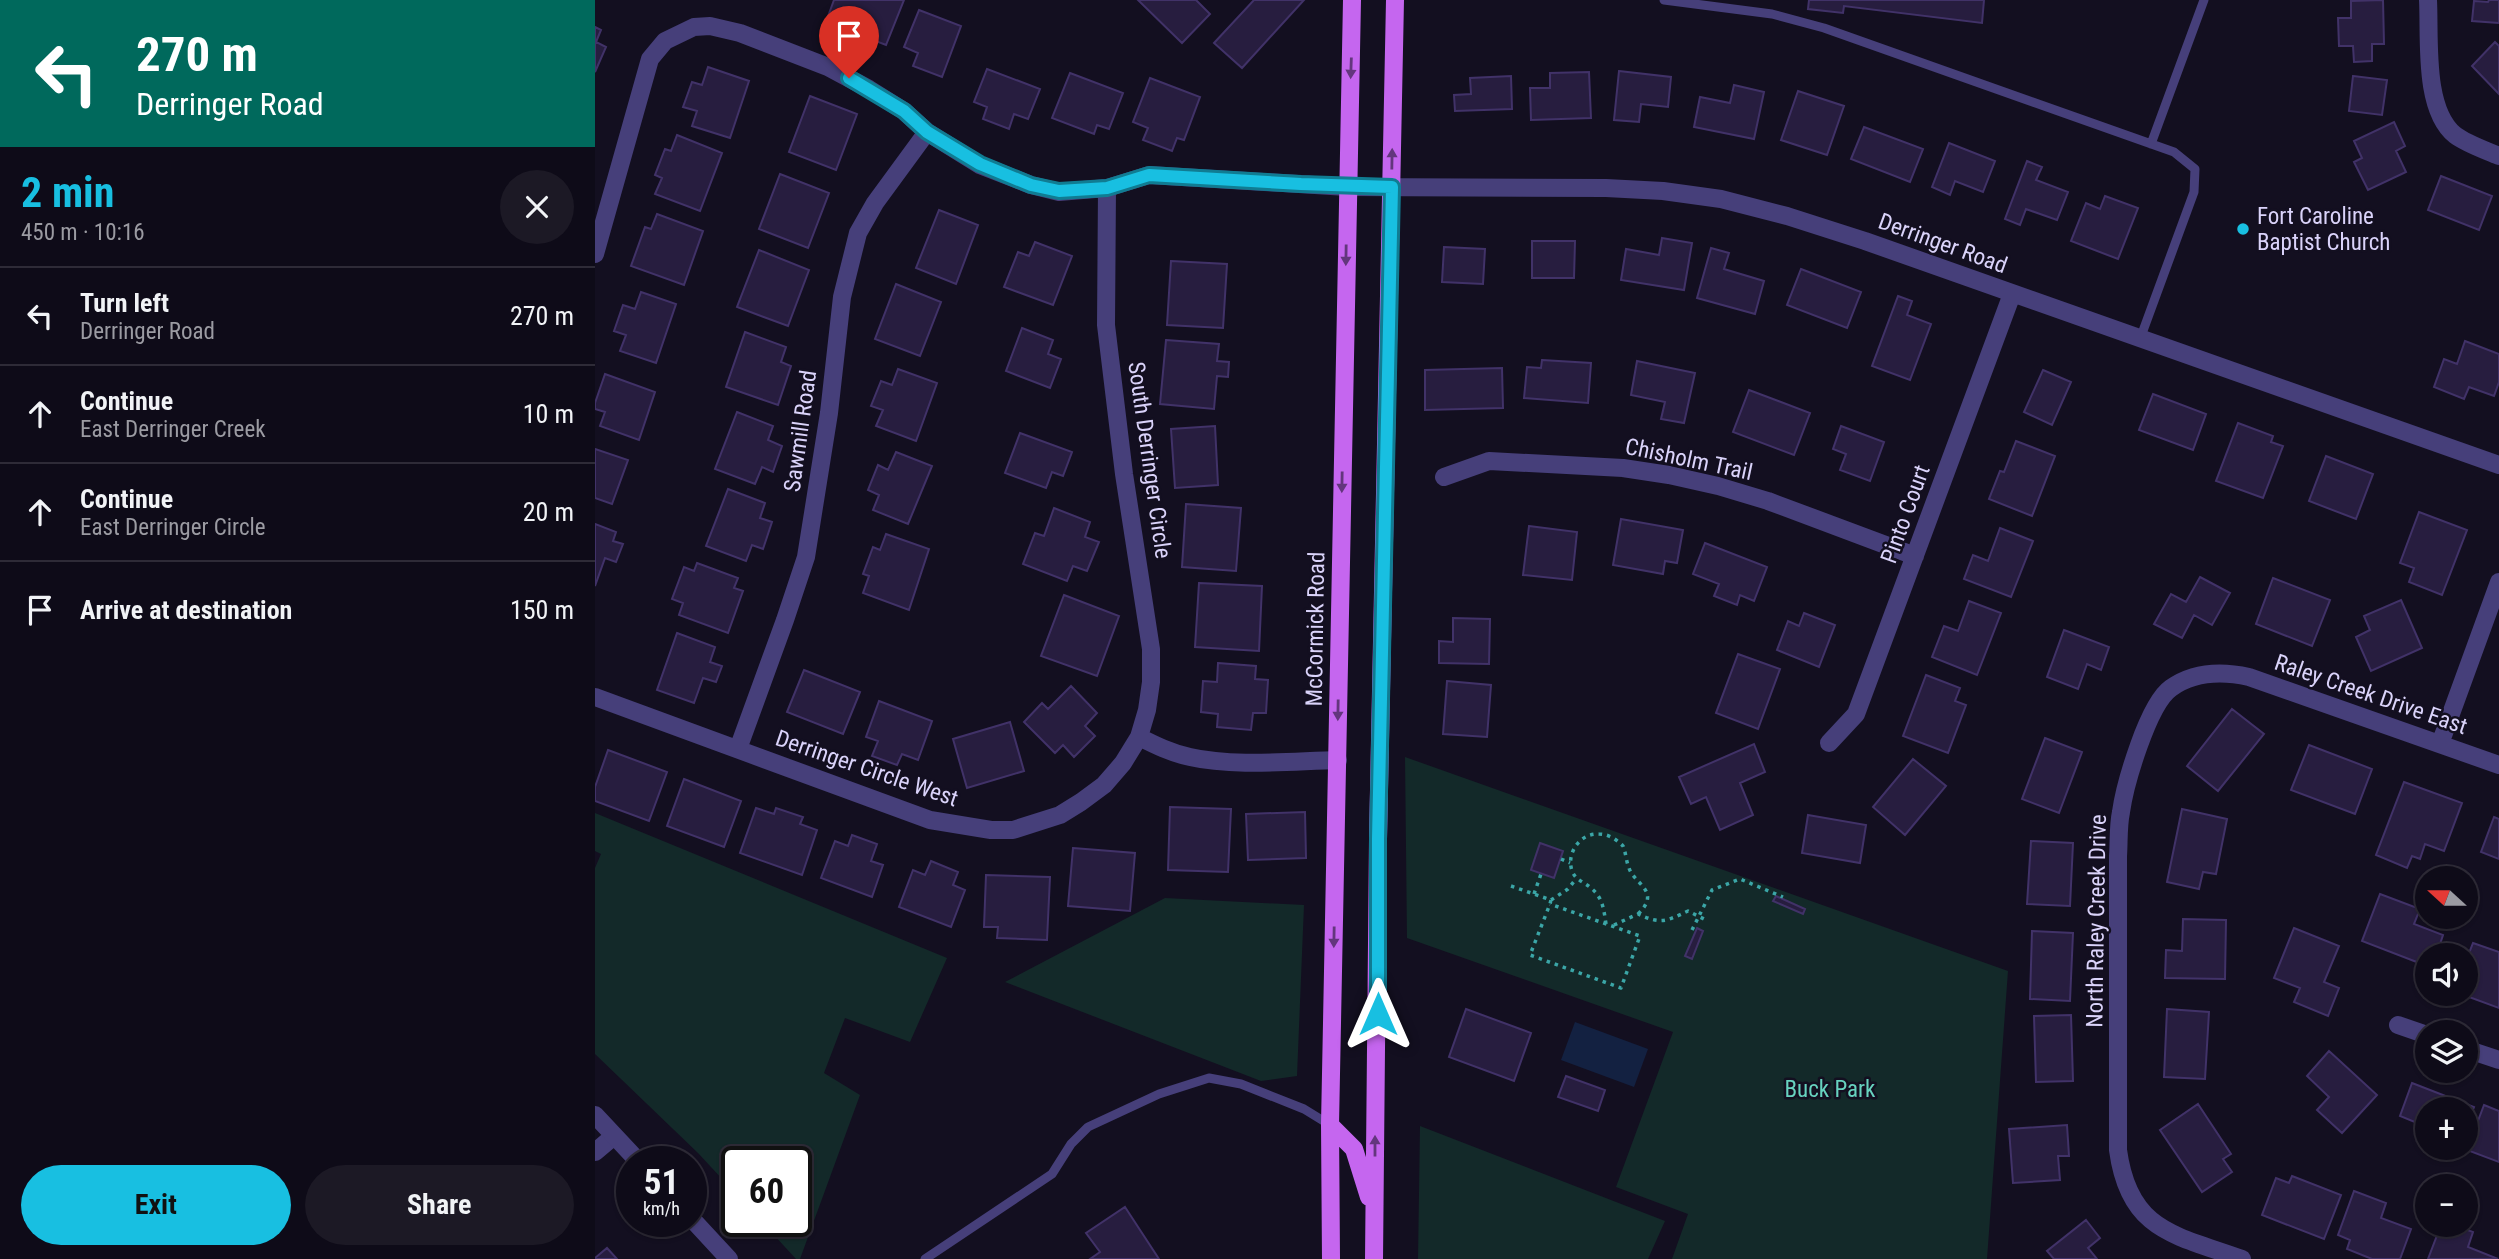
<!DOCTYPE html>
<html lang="en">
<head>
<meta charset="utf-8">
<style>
	body { margin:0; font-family:"Roboto Condensed",sans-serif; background:#1c1925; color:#f1f3f6; height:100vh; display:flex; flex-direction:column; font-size:26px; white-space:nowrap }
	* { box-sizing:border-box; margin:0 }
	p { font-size:23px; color:#9b9ba2 }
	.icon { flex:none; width:38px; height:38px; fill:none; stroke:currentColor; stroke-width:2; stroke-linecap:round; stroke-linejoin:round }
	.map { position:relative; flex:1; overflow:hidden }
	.panel { display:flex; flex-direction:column; background:#0e0b18; width:595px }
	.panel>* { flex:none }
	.guide { background:#00695c; color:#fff; overflow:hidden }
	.needle { width:46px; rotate:291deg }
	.tools { position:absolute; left:1820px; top:866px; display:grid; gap:14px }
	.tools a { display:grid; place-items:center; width:63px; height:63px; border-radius:50%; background:#0e0b18; box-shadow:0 2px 5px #0004,0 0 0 2px #2e2b37; font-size:35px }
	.speed { position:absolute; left:21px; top:1146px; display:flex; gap:14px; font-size:35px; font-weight:700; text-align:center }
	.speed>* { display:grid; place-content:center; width:91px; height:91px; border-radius:50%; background:#0e0b18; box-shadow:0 2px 5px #0004,0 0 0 2px #2e2b37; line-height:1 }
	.speed small { font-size:18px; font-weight:400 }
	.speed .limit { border:4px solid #111; border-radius:10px; background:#fff; color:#111 }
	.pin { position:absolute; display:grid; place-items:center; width:60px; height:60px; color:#fff; margin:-72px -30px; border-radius:50% 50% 50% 0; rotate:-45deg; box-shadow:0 0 7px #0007 }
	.pin .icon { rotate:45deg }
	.me { position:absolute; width:77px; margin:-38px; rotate:0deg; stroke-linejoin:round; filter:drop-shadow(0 0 5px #0008) }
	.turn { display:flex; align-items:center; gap:24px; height:147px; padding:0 21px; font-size:32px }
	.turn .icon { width:91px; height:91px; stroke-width:2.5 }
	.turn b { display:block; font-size:49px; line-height:60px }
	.round { display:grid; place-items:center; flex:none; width:74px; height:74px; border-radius:37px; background:#1c1925 }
	.overview { display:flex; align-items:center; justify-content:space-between; height:119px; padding:0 21px }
	h1 { font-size:42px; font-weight:700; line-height:52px; color:#18bfe1 }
	.primary-button { display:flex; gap:14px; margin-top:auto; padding:14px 21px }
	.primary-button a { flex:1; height:80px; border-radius:42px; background:#18bfe1; color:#111; font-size:28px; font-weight:700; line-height:80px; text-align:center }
	.primary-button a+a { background:#1c1925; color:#f1f3f6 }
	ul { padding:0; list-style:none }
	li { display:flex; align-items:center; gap:21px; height:98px; padding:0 21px; border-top:2px solid #2e2b37 }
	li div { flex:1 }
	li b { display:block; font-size:26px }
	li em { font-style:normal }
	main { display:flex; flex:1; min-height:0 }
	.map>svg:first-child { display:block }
	.green { fill:#132929 }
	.water { fill:#132141 }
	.building { fill:#271d3f; stroke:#413268; stroke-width:2 }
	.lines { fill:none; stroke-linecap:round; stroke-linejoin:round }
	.path { stroke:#3ba6a7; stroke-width:3.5; stroke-dasharray:3.5 5; stroke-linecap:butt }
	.service { stroke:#463f7a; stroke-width:9 }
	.minor { stroke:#463f7a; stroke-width:18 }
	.tertiary { stroke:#463f7a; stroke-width:18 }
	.primary { stroke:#c566ef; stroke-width:18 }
	.oneway { fill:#63367d }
	.route-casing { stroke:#107c92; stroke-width:18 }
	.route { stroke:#18bfe1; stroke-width:12 }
	.poi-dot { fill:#18bfe1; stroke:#130f20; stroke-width:2.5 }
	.labels { text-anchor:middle; stroke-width:5; stroke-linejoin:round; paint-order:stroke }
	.poi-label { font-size:23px; fill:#dad3fa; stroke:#130f20; text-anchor:start }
	.street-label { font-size:23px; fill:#dad3fa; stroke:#130f20 }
	.park-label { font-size:23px; fill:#67d2bf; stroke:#130f20 }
</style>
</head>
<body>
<main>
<section class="panel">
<div class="guide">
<div class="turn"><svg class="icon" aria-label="left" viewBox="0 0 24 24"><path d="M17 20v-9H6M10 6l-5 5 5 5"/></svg><div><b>270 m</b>Derringer Road</div></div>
</div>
<div class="overview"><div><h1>2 min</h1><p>450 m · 10:16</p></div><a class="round"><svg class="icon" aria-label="close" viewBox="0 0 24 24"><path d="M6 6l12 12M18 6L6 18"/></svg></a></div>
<ul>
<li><svg class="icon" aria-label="left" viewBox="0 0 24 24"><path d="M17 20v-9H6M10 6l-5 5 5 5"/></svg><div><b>Turn left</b><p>Derringer Road</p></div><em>270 m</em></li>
<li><svg class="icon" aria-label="ahead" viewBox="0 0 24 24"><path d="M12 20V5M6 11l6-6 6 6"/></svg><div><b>Continue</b><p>East Derringer Creek</p></div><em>10 m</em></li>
<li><svg class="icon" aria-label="ahead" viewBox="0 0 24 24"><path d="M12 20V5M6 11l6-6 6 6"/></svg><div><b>Continue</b><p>East Derringer Circle</p></div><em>20 m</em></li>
<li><svg class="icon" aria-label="arrive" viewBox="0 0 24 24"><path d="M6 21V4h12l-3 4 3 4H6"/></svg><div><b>Arrive at destination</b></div><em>150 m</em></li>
</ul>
<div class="primary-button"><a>Exit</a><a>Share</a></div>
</section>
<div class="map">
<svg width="1904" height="1259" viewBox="0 0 1904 1259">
	<rect width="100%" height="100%" fill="#130f20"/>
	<path class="green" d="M810,757l603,214 -21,288h-315l16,-45 -72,-27 57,-155 -266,-94z
		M0,813l352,145 -37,84 -65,-24 -21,55 36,22 -60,164h-4l-34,-37h34v-60h-59v33l-39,-42 -103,-99v-186l6,-14 -6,-3z
		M570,898l139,7 -7,171 -36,5 -256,-99z
		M825,1126l245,95 -17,38h-230z"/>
	<path class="water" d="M980,1022l73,27 -14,38 -73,-27z"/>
	<path class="building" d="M239,0h70l-18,45 -60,-23z
		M543,0h58l14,14 -28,29z
		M659,0h50l-62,68 -28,-25z
		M1214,0h175l-2,23 -138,-17 -1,7 -35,-4z
		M1788,0l1,44h-12v17l-18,1 -1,-16h-14l-1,-28h13v-17z
		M1894,0h10v23l-27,-2 2,-20 14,1z
		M324,10l42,16 -19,51 -29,-11 5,-13 -14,-6z
		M0,27l6,3 -5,12 10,5 -11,25z
		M1900,42l4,4v48l-27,-28z
		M113,67l41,14 -19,57 -38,-12 5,-15 -14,-4 9,-25 10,3z
		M392,69l53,20 -12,30 -14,-5 -5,15 -26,-10 4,-12 -13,-5z
		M1024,71l52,6 -3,30 -27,-3 -2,18 -25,-2z
		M994,72l2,46 -60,2 -1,-32h20v-15z
		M475,73l53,20 -14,36 -12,-4 -3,9 -42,-16z
		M916,76l1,33 -57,2 -1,-16 17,-1 -1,-16z
		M1758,76l34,4 -5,35 -33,-4z
		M555,78l50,19 -16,43 -7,-2 -5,13 -29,-11 5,-12 -15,-6z
		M1139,85l30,7 -10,47 -60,-12 6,-30 30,6z
		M1203,91l46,15 -17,49 -46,-15z
		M215,96l47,18 -21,56 -47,-18z
		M1799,122l11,24 -9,5 10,21 -38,18 -14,-28 8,-4 -8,-17z
		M1269,127l59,22 -13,33 -59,-23z
		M82,135l45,18 -22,58 -45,-17 7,-16 -7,-3 10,-26 6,2z
		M1354,143l46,18 -12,31 -28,-11 -5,14 -18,-8z
		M1432,161l15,6 -6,13 32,12 -11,28 -31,-11 -6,16 -15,-6z
		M185,174l49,19 -21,55 -49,-19z
		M1846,176l51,20 -13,34 -51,-20z
		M1510,196l33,12 -20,51 -47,-18 15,-38 14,6z
		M344,210l39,15 -22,59 -40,-16z
		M62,214l46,17 -19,54 -53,-19 14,-39 6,2z
		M1067,238l30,5 -8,47 -63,-10 5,-31 33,6z
		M937,241h43l-1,37h-42z
		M440,242l37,14 -19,49 -49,-18 14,-35 11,4z
		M849,247l41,2 -2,35 -41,-2z
		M1116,248l18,5 -5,16 40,12 -9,33 -58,-16z
		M164,250l50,20 -21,56 -51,-19z
		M576,261l56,3 -4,64 -56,-3z
		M1206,269l60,23 -14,36 -60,-23z
		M301,284l45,18 -21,54 -45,-17z
		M46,292l35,12 -20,59 -36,-12 6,-16 -12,-4 9,-26 12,4z
		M1303,296l14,5 -5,14 24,9 -21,56 -38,-14z
		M427,328l31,12 -5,14 13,5 -11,29 -44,-17z
		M150,332l41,15 -5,15 10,4 -13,39 -52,-18z
		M571,340l53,4 -2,17 12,1 -1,15 -11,-1 -3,33 -54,-5z
		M1870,341l34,13v28l-5,14 -25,-9 -5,12 -30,-12 10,-28 13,5z
		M947,360l49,3 -3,40 -64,-5 3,-31 14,1z
		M1042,361l58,12 -11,50 -23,-4 4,-17 -34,-7z
		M907,368l1,40 -78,2v-40z
		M303,369l39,14 -21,58 -40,-15 7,-16 -12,-4 10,-25 11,4z
		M1448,370l28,12 -19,43 -28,-13z
		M10,374l50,18 -16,48 -39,-14 5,-14 -10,-3v-6z
		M1154,390l61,23 -16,42 -61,-23z
		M1558,394l53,20 -13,36 -54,-20z
		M142,412l36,14 -5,14 14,6 -9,26 -11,-5 -7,17 -40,-15z
		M1643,423l35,13 -2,6 12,4 -20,52 -47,-17z
		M620,426l3,59 -43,3 -4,-59z
		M1246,426l43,16 -14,39 -30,-11 6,-16 -13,-5z
		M425,433l52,19 -9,24 -11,-4 -6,16 -41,-15z
		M1421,441l39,15 -23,60 -43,-17 11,-28 4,1z
		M0,449l33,11 -16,44 -17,-6z
		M301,452l36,14 -24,58 -35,-14 6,-15 -11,-5 10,-25 10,5z
		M1731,456l47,18 -17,45 -47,-18z
		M133,489l37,14 -5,15 12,4 -9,27 -11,-4 -6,16 -40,-15z
		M591,504l55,4 -5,63 -54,-4z
		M459,508l36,14 -5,15 14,5 -12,29 -14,-5 -6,15 -44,-17 12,-31 9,3z
		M1824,512l48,18 -25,65 -33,-13 5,-14 -14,-5z
		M1026,519l62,11 -6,33 -12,-2 -2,13 -50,-9z
		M0,524l21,8 -3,9 10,3 -7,18 -11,-4 -10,28z
		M934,526l48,6 -5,48 -49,-5z
		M1405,528l33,13 -22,56 -47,-18 9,-24 15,6z
		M291,534l43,15 -20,61 -46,-17 6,-17 -6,-2 10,-27 7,3z
		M1110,543l62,24 -13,34 -14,-6 -3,10 -23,-9 5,-12 -26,-10z
		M102,563l41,15 -4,10 9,3 -15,42 -49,-18 4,-12 -11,-4 12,-32 10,4z
		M1605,577l30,16 -18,32 -18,-10 -12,23 -28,-14 17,-30 15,8z
		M1678,578l57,22 -18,46 -56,-22z
		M604,583l63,3 -3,65 -64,-4z
		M469,595l55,21 -22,60 -56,-20z
		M1806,600l21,48 -51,23 -15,-34 14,-7 -6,-14z
		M1374,601l32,12 -24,62 -45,-18 12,-31 14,5z
		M1209,613l31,12 -16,42 -42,-17 11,-29 11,5z
		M858,618l37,1 -1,45 -50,-1v-22l14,1z
		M1469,630l45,17 -8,23 -14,-6 -9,25 -31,-12z
		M82,633l38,14 -5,15 12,4 -6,16 -13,-4 -9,25 -37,-13z
		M1143,654l42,15 -22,60 -42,-16z
		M623,663l38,3 -1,13 13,1 -2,33h-13l-2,17 -34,-3 1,-13 -17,-2 2,-31 14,1z
		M209,670l56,22 -17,42 -56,-22z
		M1331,675l34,13 -5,13 11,4 -18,48 -45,-17z
		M852,681l44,4 -4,52 -44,-3z
		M476,686l26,27 -12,13 10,10 -21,21 -11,-12 -8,8 -31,-31 18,-19 6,6z
		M284,701l53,20 -14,39 -16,-6 -5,11 -25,-9 6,-15 -12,-4z
		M1637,709l32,25 -46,57 -31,-25z
		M415,722l14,49 -57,17 -14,-49z
		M1450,738l37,14 -23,61 -37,-14z
		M1159,744l11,28 -25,11 13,32 -33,15 -14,-33 -15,7 -12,-27z
		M1714,745l63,24 -17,45 -64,-24z
		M13,750l59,22 -18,49 -54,-20v-14z
		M1318,759l33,27 -41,49 -32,-28z
		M89,779l57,22 -17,46 -57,-21z
		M1809,782l58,21 -18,48 -19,-7 -5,15 -8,-3 -5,12 -31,-13z
		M575,807l61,2 -3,63 -60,-2z
		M161,808l18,6 2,-6 27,9 -3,7 17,6 -15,45 -62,-22z
		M1587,809l45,10 -11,55 -13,-2 -4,17 -32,-7z
		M710,812l1,46 -58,2 -2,-46z
		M1213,815l58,10 -6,38 -58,-10z
		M1899,817l5,2v40l-18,-7z
		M257,835l25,9 -6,17 12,4 -11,32 -51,-19 14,-37 13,5z
		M1436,841l42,2 -3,63 -43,-2z
		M945,843l23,8 -9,27 -23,-8z
		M478,848l62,5 -5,58 -62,-5z
		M336,861l27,11 -5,13 12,5 -14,37 -52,-20 14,-37 12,5z
		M391,875l64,2 -3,63 -50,-2 1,-11h-14z
		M1785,894l40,15 -6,15 29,11 -7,21h-9v10l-65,-25z
		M1181,896l29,13 -2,5 -30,-13z
		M1588,919l43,1 -1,59 -60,-1 1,-28 16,1z
		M1102,928l6,3 -11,28 -7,-3z
		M1699,928l45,18 -15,36 15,6 -11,28 -34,-14 6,-14 -26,-10z
		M1437,931l41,2 -3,68 -40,-2z
		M1878,943l26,9v56l-38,-14h5v-33z
		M871,1009l65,24 -17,48 -65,-24z
		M1572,1009l42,3 -4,67 -41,-2z
		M1476,1015l2,66 -37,1 -2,-66z
		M1734,1051l48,44 -35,38 -25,-23 12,-13 -22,-21z
		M971,1076l39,14 -7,21 -40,-14z
		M1817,1083l62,24 -8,20v-17h-39v17l-27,-11z
		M1603,1104l33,50 -8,5 9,13 -30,20 -42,-62z
		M1889,1105l15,6v51l-32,-12z
		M1472,1125l2,31h-11l2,24 -47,3 -4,-54z
		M1697,1176l49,19 -17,44 -62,-24 14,-37 13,5z
		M1759,1191l32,12 -5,15 30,11 -11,30h-28l-25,-10 3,-9 -12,-5z
		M530,1207l34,52h-69l10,-7 -14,-19z
		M1491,1220l14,18 -12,10 9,11h-43l-7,-8z
		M1846,1225h14l18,7 -5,15 30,12h-70z
		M12,1248l10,11h-22v-1z"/>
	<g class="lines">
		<path class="path" d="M966,859l9,4
			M916,886l40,14 -1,4 -20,51 91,33 19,-52 -90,-32
			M939,894l7,-20
			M956,900l17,-11 8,-10
			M1011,924c-2,-13 -3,-26 -14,-35 -7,-7 -16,-8 -20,-18 -6,-18 8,-38 27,-37 10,0 18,6 24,12 3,7 3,15 6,22 5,16 33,23 9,46
			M1019,925l24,-11c24,11 28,7 50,-3l16,8
			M1097,930l20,-40 28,-11 43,18"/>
		<path class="service" d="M1069,0l108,14 52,14 350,124 21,17 -1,23 -54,147
			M1556,144l53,-144
			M330,1259l127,-85 19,-30 17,-17 71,-33 50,-16 32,6 63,25 26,16"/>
		<path class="minor" d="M1833,0c2,38 -5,109 27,135 12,9 30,15 44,21
			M0,254l55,-195 15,-18 29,-14 16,-1 30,7 88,34 41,22 35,22 23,21 53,33 51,20 28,7 48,-4 42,-13 198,12 259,1 57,3 58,8 66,17 78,25 634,224
			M849,477l45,-16 134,7 46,7 49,11 50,15 147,55
			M0,697l335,123 61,10h22l47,-15 21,-13 23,-17 19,-22 16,-26 8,-27 4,-28v-33l-27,-175 -18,-149 1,-137
			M544,737c16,8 32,16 51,20 43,10 102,4 148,3
			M1234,743l27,-29 156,-420
			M1845,744l59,-162
			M143,749l47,-129 21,-63 23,-144 13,-116 16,-64 17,-30 52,-71
			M1803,1025l29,10
			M1871,1049l33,11
			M0,1152l19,-16
			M1647,1259c-66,-24 -113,-27 -124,-109v-294c1,-14 0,-30 3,-44 4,-28 27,-108 50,-124 24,-17 51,-17 78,-11l250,88"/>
		<path class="tertiary" d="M0,1115l44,47
			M96,1218l38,41"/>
		<path class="primary" d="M735,1125l24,24 15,48
			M736,1259l-1,-134 22,-1125
			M779,1259l4,-420 17,-839"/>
	</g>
	<defs><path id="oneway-solid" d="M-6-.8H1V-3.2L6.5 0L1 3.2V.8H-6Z" transform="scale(1.75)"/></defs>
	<g class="oneway">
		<use href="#oneway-solid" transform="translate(756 68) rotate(92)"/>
		<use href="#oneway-solid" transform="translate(797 159) rotate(-89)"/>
		<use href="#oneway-solid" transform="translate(751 255) rotate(91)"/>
		<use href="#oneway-solid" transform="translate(747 482) rotate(91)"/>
		<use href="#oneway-solid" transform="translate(743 710) rotate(91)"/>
		<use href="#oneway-solid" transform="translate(739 937) rotate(91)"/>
		<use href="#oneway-solid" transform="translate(780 1146) rotate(-90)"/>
	</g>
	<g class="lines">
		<defs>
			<path id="route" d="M254,78l55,33 23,21 53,32 51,21 28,6 48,-3 42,-13 152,9 91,3 -14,652v175"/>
		</defs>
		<use href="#route" class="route-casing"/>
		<use href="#route" class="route"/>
	</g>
	<circle class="poi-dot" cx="1648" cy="229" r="7"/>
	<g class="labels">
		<g class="poi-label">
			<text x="1662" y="224">Fort Caroline<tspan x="1662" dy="26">Baptist Church</tspan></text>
		</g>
		<g class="street-label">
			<text transform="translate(1348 243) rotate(20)" y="8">Derringer Road</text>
			<text transform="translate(205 431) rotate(-82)" y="8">Sawmill Road</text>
			<text transform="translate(1094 459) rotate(12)" y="8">Chisholm Trail</text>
			<text transform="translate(555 460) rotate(82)" y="8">South Derringer Circle</text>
			<text transform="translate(1310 514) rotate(-70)" y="8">Pinto Court</text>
			<text transform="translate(720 629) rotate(-89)" y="8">McCormick Road</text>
			<text transform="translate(1776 694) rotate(19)" y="8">Raley Creek Drive East</text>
			<text transform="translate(272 768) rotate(19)" y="8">Derringer Circle West</text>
			<text transform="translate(1501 921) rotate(-89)" y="8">North Raley Creek Drive</text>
		</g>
		<g class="park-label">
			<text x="1235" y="1097">Buck Park</text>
		</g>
	</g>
</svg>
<div class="tools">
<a><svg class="needle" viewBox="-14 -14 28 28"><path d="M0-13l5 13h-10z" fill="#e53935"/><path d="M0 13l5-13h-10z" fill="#9b9ba2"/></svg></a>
<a><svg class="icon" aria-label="sound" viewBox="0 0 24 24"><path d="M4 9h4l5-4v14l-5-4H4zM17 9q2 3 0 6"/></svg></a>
<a><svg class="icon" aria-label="layers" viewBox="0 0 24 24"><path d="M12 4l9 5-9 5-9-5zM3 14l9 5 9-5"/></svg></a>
<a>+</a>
<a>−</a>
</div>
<div class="speed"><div>51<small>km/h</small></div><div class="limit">60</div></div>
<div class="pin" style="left:254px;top:78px;background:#d93025"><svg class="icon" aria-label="arrive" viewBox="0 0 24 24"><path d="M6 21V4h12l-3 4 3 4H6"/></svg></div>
<svg class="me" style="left:783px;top:1014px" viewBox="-20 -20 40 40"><path d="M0-17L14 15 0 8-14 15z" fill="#18bfe1" stroke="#fff" stroke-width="4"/></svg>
</div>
</main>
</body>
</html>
